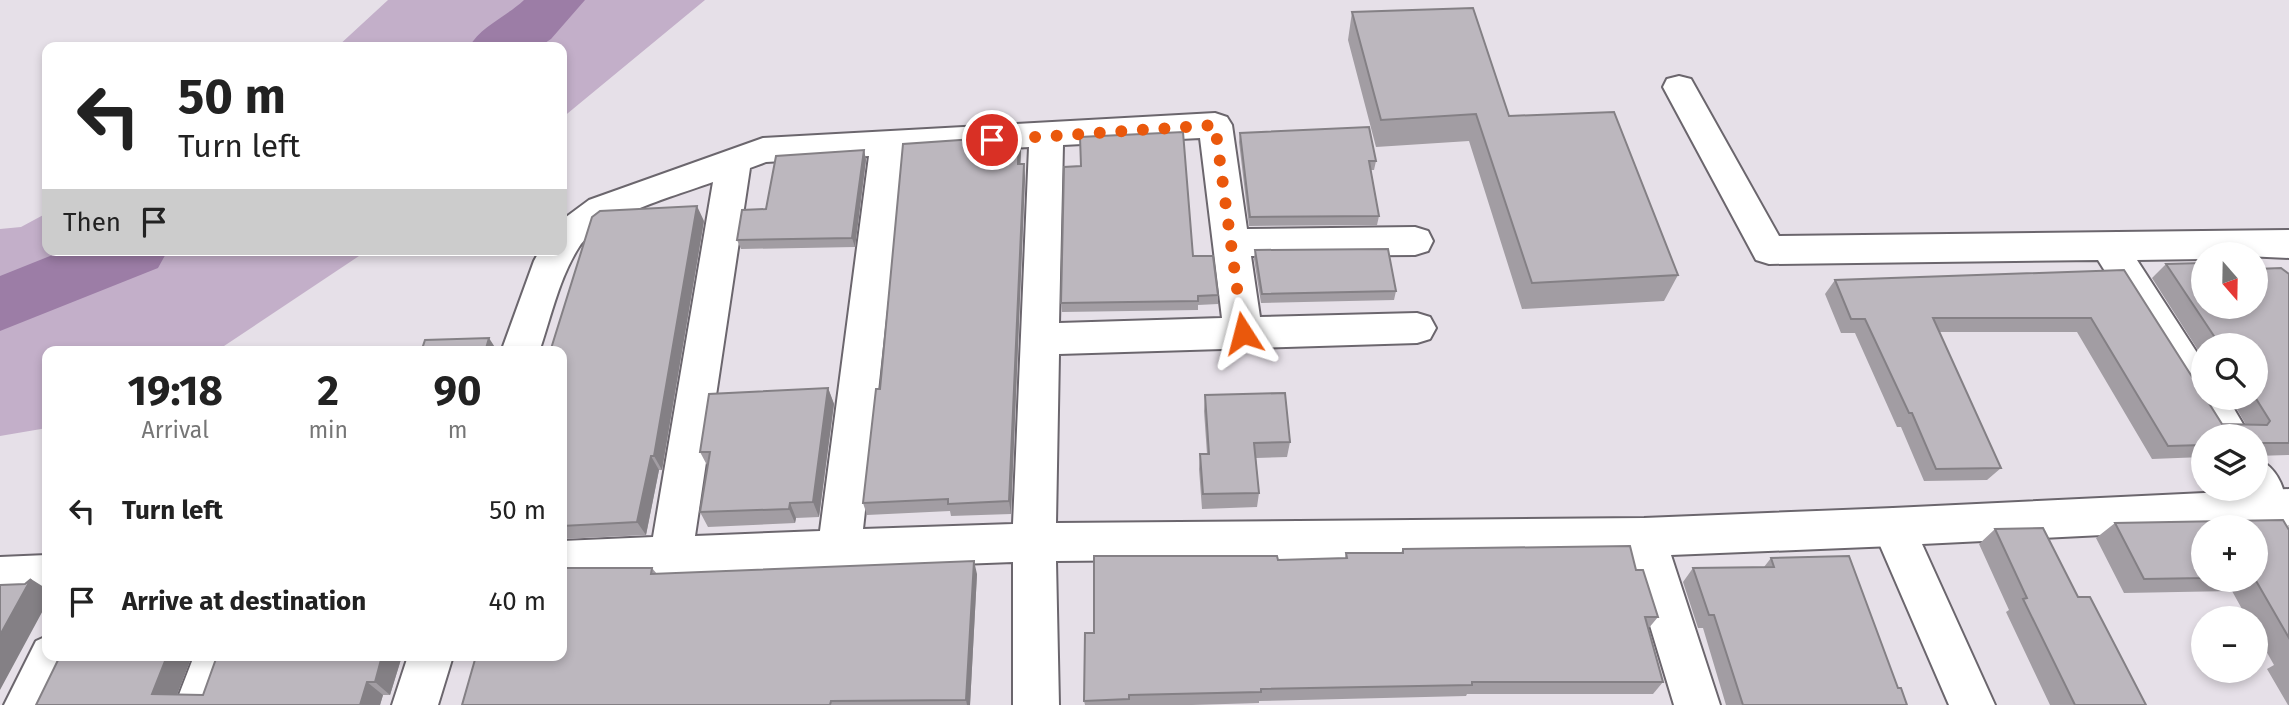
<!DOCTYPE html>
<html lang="en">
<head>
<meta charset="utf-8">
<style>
	body { margin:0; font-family:"Fira Sans",sans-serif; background:#f6f6f6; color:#222; height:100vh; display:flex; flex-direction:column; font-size:26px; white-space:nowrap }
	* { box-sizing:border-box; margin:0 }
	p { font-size:23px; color:#767676 }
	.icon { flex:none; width:38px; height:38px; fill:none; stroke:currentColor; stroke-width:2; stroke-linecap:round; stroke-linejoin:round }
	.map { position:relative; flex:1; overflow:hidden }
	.drawer { position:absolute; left:42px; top:346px; width:525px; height:315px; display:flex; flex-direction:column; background:#fff; border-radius:14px; box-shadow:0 4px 10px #0003 }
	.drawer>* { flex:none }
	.banner { position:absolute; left:42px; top:42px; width:525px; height:214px; border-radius:14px; box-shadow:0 4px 10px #0003; background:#fff; color:#222; overflow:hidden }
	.needle { width:46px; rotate:160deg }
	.tools { position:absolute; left:2191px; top:242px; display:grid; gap:14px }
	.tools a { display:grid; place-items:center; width:77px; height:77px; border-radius:50%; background:#fff; box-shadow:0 4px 10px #0003; font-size:35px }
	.pin { position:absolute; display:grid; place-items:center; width:60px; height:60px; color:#fff; margin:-30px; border:4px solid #fff; border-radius:50%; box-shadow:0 2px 7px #0007 }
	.me { position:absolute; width:77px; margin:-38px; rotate:351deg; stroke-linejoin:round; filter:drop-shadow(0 0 5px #0008) }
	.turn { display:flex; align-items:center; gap:24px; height:147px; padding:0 21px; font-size:32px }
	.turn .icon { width:91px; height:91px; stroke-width:2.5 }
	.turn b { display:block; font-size:49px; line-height:60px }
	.then { display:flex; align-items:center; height:66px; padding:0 21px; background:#0003; gap:14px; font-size:26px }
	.eta { display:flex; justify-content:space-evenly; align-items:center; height:119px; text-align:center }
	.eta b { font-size:42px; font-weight:700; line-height:49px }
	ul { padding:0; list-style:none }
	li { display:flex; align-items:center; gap:21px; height:91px; padding:0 21px }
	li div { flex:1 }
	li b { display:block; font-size:26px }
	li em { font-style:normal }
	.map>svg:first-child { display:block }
	.green { fill:#c3afc9 }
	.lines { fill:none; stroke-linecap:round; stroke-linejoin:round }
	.river { fill:#9c7da6; fill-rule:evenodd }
	.street-casing { stroke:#6b666d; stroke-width:4 }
	.secondary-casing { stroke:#6b666d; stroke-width:4 }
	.street { fill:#fff; fill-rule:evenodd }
	.secondary { fill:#fff; fill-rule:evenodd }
	.wall { fill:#a29da3; fill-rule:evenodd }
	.shaded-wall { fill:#848085 }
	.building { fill:#bcb7be; stroke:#848085; stroke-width:2 }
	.route { stroke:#ea580c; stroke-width:12; stroke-dasharray:0 21.6 }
</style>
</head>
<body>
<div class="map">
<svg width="2289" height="705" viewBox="0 0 2289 705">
	<rect width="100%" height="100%" fill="#e6e0e8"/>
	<path class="green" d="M388,0h317l-143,118v-71h-225z
		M47,213v37h321l-153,102h-168v76l-47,8v-207l21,-2z"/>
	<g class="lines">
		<path class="river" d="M524,0h61l-34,39 -12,8h-70c12,-21 37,-30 55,-47z
			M65,250h103l-10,18 -158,63v-55z"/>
		<defs>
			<path id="street" d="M1679,76l12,3 88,157 510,-6v28l-86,-4v5l-66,1 66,102v35h24l23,39h-42l-110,-176 -329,4 -13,-4 -93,-173 4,-8z
				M1215,113l12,4 5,8 15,104 168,-2 13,4 5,10 -5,10 -13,4 -164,1 9,61 157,-4 13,4 6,11 -6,11 -13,4 -358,11 -3,169 588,-5 249,-10 15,6 6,13 -6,13 -15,6 -222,9 49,150h-46l-45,-149 -573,5 3,144h-46v-143l-451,17v-38l91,-4 60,-355c-35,13 -113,34 -134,65 -20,31 -28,70 -40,105h-38l33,-91 6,-11h22v-30l27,-20 174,-62zM1200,138l22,180 -163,5 4,-178zM1029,147l-16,377 -150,5 41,-375zM869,156l-49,375 -125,5 55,-368 16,-6z
				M2256,458c33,14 33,55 33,90l-15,-6 -33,-54h15z
				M47,555v40l-47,2v-40z
				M47,636v20h27l-23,49h-47l32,-64z
				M194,656h45l-18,49h-46z
				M408,656h45l-15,49h-46z"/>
			<path id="secondary" d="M2289,489v36l-86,2v3l-281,14 73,161h-46l-77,-178 6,-13 15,-6z"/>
		</defs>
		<use href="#street" class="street-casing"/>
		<use href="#secondary" class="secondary-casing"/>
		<use href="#street" class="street"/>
		<use href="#secondary" class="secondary"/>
	</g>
	<path class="wall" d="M1352,12l157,104 169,159 -14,26 -142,8 -53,-168 -93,6 -28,-107z
		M1240,133l136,28 -2,9h-3l8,46 -2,9 -128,1 -10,-84z
		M864,150l2,10 -11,87 -114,2 -4,-9 29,-31z
		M1021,150l-1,14h4l1,14 -14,336 -60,2 -1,-5 -83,4 -4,-12z
		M704,221l-42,249h-3l-13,65 -84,4v-187z
		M1255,250l141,41 -2,9 -133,3 -7,-44z
		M1193,256l25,39v9l-20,1v5l-136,2 -1,-9z
		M2166,264l37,42 86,-32v181l-33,1v-20h-53v21l-51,2 -75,-127h-138l62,136 -14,12 -63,1 -23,-54h-4l-42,-94h-14l-16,-39 10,-14 289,-10 98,154 24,1 -16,-28h26v-52h-53v13l-51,-80z
		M828,388l6,16 -15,113 -23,1 -1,5 -87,4 -8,-15 8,-45 -8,-15z
		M1205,395l85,47 -3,15 -31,1 3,35 -2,14 -55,2 -3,-40 1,-15h7l-3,-43z
		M2283,520l6,10v175h-1l-21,-36 7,-4 -18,-32v-15h-9l-15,-27 -108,2 -28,-55 19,-15zM2203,527h53v52h-53z
		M1995,529l83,68 68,108h-96l-44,-93 3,-2 -30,-66z
		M1403,549l233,21 22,47 -10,12 15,53 -10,12h-186l-1,2 -207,5v2l-67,2h-107l-1,-4 10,-68 184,-73 67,-2 1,-5h55z
		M1771,558l127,130 9,17h-181l-23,-77h-5l-15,-46 10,-14 71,-1z
		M652,568l5,6h320l-7,131h-508z
		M192,656l-15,39h26l14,-39h185l-12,39h-7l-3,10h-344z"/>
	<path class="shaded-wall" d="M1019,136l2,14 -1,28 -2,-14z
		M864,150l2,10 -11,87 -3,-9z
		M1024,164l1,14 -14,336 -2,-13z
		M697,206l7,15 -42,249 -8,-14z
		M489,338l9,14h-13z
		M828,388l6,16 -15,113 -6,-15z
		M651,456l8,14 -13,65 -9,-13z
		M790,503l6,15 -1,5 -6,-14z
		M974,561l3,13 -7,131h-3l-1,-5z
		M31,579l16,10v14l-47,87v-55z
		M167,656h25l-19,49 -21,-11z
		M382,656h20l-12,39 -15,-13z
		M367,682l16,13 -3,10h-20z"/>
	<path class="building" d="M1473,8l36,108 105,-4 64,163 -146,8 -56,-169 -95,6 -29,-108z
		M1369,127l7,34h-7l10,55 -129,1 -10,-84z
		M1183,132l10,124h20l5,39 -20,1v5l-137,2 3,-136 17,-1 -1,-29z
		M1019,136l-1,28h6l-15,337 -61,3v-5l-85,4 13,-114h4l23,-245z
		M864,150l-12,88 -115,2 5,-30 24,-1 10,-53z
		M697,206l-43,250h-3l-14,66 -75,4v-174h-12l42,-135 8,-6z
		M1388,249l8,42 -134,3 -7,-44z
		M2203,263v43h53v-37l25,-1 8,6v169h-33v-7h-53v9l-35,1 -77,-128h-158l68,150 -65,1 -24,-56h-3l-44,-94h-14l-16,-39 289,-10 79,124v3h2l17,27 45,1 3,-4 -15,-24 1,-52h-36l-54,-81z
		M489,338l-4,14h-64l4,-12z
		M828,388l-15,114 -23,1 -1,6 -89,3 10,-60h-10l9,-58z
		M1285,393l5,49 -36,1 5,50 -56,1 -3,-40h9l-4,-59z
		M2283,520l6,10v108l-34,-59h1v-52h-53v51l-59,1 -29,-56z
		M2043,528l35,69h12l56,108h-71l-52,-106 4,-1 -32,-69z
		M1630,546l6,24h7l15,47h-13l18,65h-191v3l-211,4v3l-132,3v4l-45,2 1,-68h9v-77h183l1,4 69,-2 -1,-5h57v-4z
		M1849,556l49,132h3l6,17h-164l-29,-90h-5l-16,-47 81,-1 -3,-9z
		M974,561l-8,139 -135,1 -1,4h-368l14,-49h86v-88h90l-1,6z
		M31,579l-31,56v-50l25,-1z
		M60,656h107l-15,38 51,1 14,-39h165l-7,26h-8l-7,23h-324z"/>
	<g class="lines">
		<path class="route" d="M992,140l223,-15 28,208"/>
	</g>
</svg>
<div class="tools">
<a><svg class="needle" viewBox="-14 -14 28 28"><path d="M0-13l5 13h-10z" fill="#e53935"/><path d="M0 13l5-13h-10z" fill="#767676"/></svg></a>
<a><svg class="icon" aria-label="search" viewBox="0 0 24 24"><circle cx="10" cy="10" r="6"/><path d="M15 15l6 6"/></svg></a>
<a><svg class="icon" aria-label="layers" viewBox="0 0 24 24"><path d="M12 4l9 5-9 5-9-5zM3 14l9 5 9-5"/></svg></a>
<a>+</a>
<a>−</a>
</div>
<div class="pin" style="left:992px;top:140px;background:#d93025"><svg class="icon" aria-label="arrive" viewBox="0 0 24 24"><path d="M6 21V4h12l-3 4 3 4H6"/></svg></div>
<svg class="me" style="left:1243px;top:333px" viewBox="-20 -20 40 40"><path d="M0-17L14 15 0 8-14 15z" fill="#ea580c" stroke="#fff" stroke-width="4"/></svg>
<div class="banner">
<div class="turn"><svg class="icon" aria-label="left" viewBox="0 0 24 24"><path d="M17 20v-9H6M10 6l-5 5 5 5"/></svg><div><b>50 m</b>Turn left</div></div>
<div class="then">Then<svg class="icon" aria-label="arrive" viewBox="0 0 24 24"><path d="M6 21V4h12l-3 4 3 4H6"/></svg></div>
</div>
<section class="drawer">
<div class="eta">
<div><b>19:18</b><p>Arrival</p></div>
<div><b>2</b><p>min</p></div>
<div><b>90</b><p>m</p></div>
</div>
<ul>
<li><svg class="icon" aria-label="left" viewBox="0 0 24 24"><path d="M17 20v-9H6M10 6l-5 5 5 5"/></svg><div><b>Turn left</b></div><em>50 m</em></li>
<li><svg class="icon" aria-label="arrive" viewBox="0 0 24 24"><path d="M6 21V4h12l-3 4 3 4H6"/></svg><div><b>Arrive at destination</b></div><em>40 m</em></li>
</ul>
</section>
</div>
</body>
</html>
